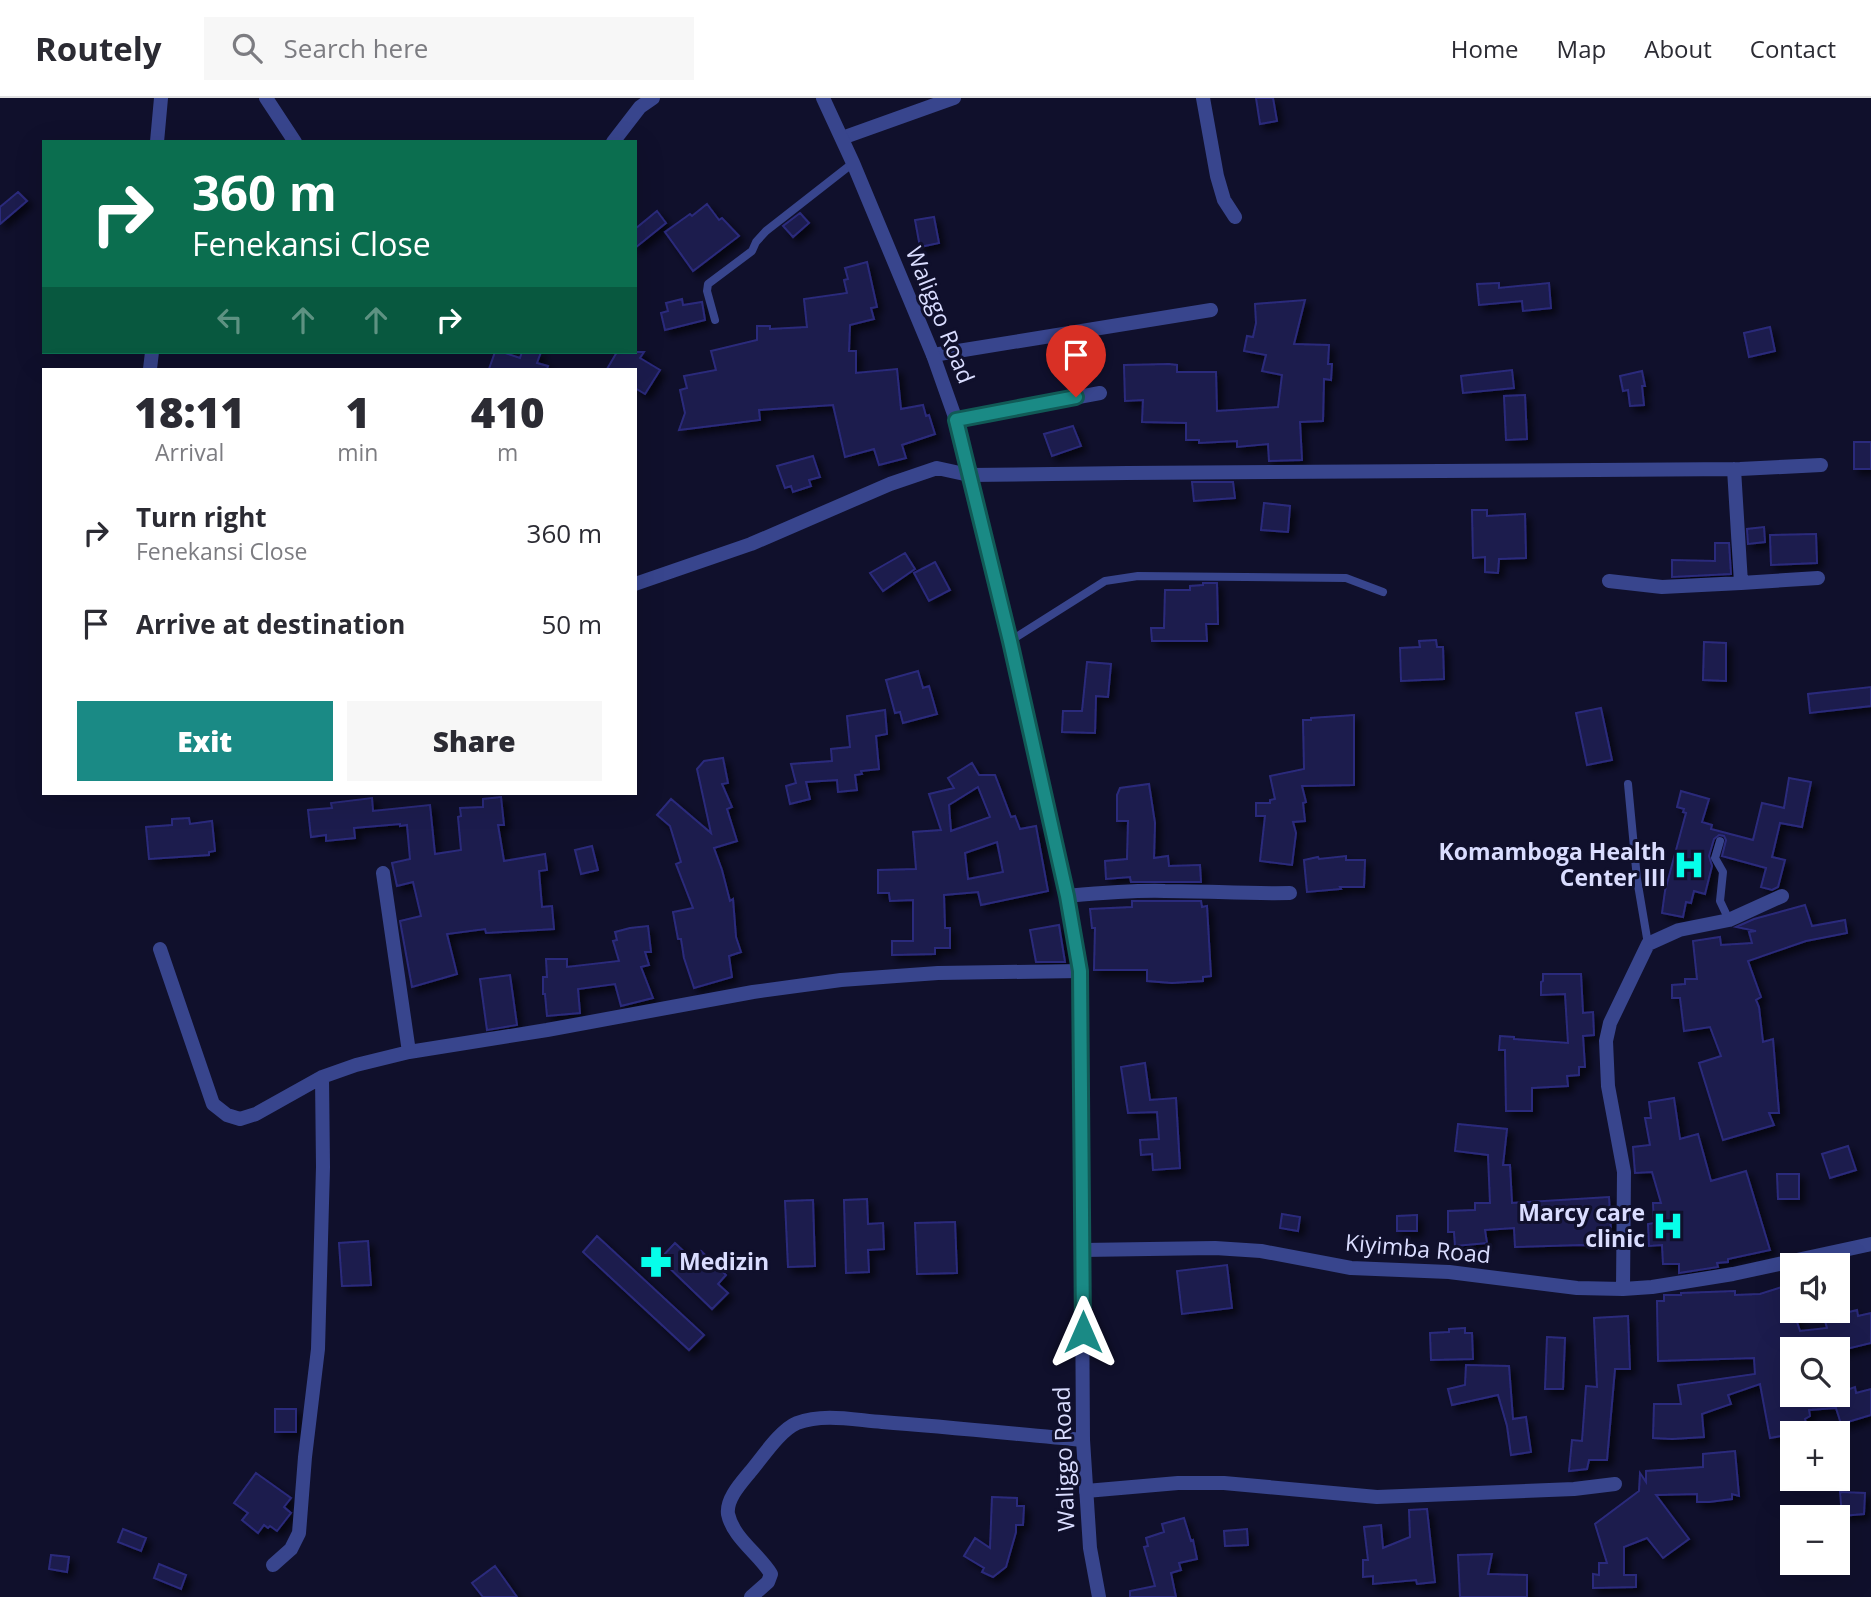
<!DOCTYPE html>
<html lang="en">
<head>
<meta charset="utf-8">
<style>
	body { margin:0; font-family:"Open Sans",sans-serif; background:#f7f7f7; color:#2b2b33; height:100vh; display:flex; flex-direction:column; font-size:26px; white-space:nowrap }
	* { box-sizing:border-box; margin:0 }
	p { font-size:23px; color:#7c7c81 }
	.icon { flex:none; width:38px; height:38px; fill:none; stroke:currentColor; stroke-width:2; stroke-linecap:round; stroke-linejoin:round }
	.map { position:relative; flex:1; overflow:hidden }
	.panel { position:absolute; left:42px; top:270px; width:595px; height:427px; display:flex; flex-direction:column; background:#fff; border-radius:0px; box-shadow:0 7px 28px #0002 }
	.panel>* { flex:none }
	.hud { position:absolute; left:42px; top:42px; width:595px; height:214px; border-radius:0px; box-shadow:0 7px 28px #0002; background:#0b6e4f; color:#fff; overflow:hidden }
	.controls { position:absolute; left:1780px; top:1155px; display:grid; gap:14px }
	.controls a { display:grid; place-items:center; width:70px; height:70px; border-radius:0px; background:#fff; box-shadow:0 7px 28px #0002; font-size:35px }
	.pin { position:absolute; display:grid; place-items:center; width:60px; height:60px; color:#fff; margin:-72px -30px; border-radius:50% 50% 50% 0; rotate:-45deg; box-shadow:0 0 7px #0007 }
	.pin .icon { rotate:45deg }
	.me { position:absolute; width:77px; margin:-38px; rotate:0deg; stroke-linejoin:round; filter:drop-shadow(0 0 5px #0008) }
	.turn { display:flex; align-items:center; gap:24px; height:147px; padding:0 35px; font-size:32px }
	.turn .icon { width:91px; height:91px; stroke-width:2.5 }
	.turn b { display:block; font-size:49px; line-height:60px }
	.lanes { display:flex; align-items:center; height:66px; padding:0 35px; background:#0003; justify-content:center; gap:35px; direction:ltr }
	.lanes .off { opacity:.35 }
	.eta { display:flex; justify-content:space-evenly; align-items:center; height:119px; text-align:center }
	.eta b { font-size:42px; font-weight:800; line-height:49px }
	.button { display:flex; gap:14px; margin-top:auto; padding:14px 35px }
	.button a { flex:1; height:80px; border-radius:0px; background:#1a8a85; color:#fff; font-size:28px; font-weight:800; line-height:80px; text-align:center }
	.button a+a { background:#f7f7f7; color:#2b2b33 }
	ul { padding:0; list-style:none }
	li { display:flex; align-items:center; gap:21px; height:91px; padding:0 35px }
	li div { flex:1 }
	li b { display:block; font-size:26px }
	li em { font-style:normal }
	header { display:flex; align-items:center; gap:42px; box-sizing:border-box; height:98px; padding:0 35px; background:#fff; border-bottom:2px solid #e1e1e2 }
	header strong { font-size:33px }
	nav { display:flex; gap:38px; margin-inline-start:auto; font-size:24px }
	.search { width:490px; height:63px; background:#f7f7f7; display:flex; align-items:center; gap:18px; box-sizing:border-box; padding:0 24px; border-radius:0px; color:#7c7c81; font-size:26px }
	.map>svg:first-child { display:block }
	.building { fill:#1b1b4e; stroke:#2c2b7b; stroke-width:2; fill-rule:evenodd; filter:url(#shadow) }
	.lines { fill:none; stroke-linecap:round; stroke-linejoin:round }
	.service { stroke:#38458d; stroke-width:8 }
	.minor { stroke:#38458d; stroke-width:14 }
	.tertiary { stroke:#38458d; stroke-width:14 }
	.route-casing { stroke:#115a56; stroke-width:18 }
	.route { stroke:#1a8a85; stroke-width:12 }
	.labels { text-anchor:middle; stroke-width:6; stroke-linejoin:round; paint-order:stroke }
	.street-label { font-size:23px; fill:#daddff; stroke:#10102c }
	.poi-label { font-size:23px; font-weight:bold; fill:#daddff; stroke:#10102c; text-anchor:end }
</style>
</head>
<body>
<header>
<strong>Routely</strong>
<div class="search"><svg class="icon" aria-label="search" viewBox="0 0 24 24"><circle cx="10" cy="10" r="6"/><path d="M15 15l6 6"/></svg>Search here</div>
<nav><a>Home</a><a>Map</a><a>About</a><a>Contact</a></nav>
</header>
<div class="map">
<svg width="1871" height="1499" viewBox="0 0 1871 1499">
	<defs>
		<filter id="shadow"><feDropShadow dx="5" dy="5" stdDeviation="3.5" flood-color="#0009"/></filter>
	</defs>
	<rect width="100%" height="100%" fill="#10102c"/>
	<path class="building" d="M1256,0h17l4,23 -17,3z
		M18,94l9,9 -27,23v-17z
		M707,106l12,16 3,-2 17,18 -46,35 -28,-39 25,-18 2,2z
		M657,113l9,12 -31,25v-19z
		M800,115l9,10 -16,14 -10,-11z
		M934,119l5,26 -19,4 -5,-27z
		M867,164l10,45 -6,1 3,11 -24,6 -1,26h7v22l41,-4 4,40 22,-4 3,11 3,-1 6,19 -33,11 4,13 -27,7 -5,-16 -29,8 -12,-52 -74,5 1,10 -81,10 6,-17 -5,-23 7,-2 -3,-12 32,-6 -5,-19 46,-11v-14h13v3l37,-2 -3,-28 43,-6 -3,-13 4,-1 -3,-11z
		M1499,185v5l50,-5 2,25 -28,3 -1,-10 -43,4 -2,-21z
		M682,201l1,6 19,-3 3,18 -40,10 -4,-17 7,-2 -2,-8z
		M1305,202l-11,44 35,1 -1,19h4l-1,16 -7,-1 -1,42 -23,1 2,38 -33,1 -1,-17 -31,3v-6l-38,2v-3h-13v-17l-44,-1 1,-22 -18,1 -1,-36 45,-1 8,1v7h39l1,39 61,-4 4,-32 -20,-4 4,-16 -22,-4 3,-15 6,1 3,-14 -1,-19z
		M1770,229l5,24 -26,6 -5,-24z
		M495,254h7l18,6 2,-6h19l-4,11 11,3 -1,3h-58z
		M617,254h27l-4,6 20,12 -15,24 -10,-6v-19h-28z
		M1512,272l2,18 -51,5 -2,-17z
		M1642,273l3,15h-3l2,19 -14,1 -2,-16 -5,1 -3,-15z
		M1525,297l2,44 -21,1 -2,-44z
		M1073,328l8,20 -29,10 -8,-22z
		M1854,344h17v27h-17z
		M813,358l7,21 -11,3 2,6 -18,6 -2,-6 -6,2 -8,-22z
		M1192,384h41l2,16 -41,3z
		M1264,405l26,3 -2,26 -27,-2z
		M1472,412h15v6l38,-2 1,44 -27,1 -1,14 -13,-1v-15l-12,1z
		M1764,429l1,15 -17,2 -1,-15z
		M1816,436l1,29 -46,2 -1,-30z
		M1715,445h14l2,31 -59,3v-17l43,1z
		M905,455l10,16 -32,22 -13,-18z
		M935,464l15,28 -21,11 -15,-28z
		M1203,485h14l1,41h-12l1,17h-55l-1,-13h13l1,-38h25v-4l13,-1z
		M1436,542l1,7h6l1,32 -43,2 -1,-33 20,-1 -1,-6z
		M1704,544l22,1v38l-23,-1z
		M1087,564l24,2 -3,33 -12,-1 -1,37 -33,-1 1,-21h19z
		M918,573l5,17 6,-2 8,28 -34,9 -3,-11 -5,1 -9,-33z
		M1871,589v19l-61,7 -2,-19z
		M1601,610l11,52 -25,5 -11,-52z
		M885,612l2,24 -11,2 3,33 -18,2 1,3 -7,1 2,15 -19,2 -1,-12 -31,2 4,17 -20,5 -4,-18 10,-3 -5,-19 41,-3 -1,-12 19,-2 -3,-31z
		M1354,617v70l-52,1 4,16 -3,1 2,18 -12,1 3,11 -4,32 -32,-4 5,-45h-9v-13h14v-3l5,-1 -5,-23 34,-7 -1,-49h8v-2z
		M723,660l5,25 -6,1 10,23 -5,2 10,32 -23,7 8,22 8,31 3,-2 3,38 5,15 -12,4 3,21 -38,11 -10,-30 -3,-19h-3l-5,-27 20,-4 -17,-44 5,-2 -11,-36 -13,-11 14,-16 40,34 -14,-64 7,-8z
		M972,665l7,12h16l16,42 4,-1 5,13 16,-3 12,65 -67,14 -3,-13 -34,3 1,33h5v20h-15v6l-43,1v-14h21v-41l-23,1 -1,-8h-11v-23l38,-1 -3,-37 28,-2 -12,-36 25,-6 -6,-10zM978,689l12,30 -39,14 -2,-26zM997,744l6,30 -35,7 -3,-26z
		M1789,680l22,4 -9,45 -22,-4 -8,34 13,3 -7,27 -6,3 -11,-3 5,-19 -44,-12 4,-16 -2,-4 -5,-1 -5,4 -5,17 3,10 -7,28 -11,-3 -3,12 -5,-1 -3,15 -21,-4 3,-22 21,-78 -3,-1 1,-3 -7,-2 4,-16 28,8 -7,23 10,3 -1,4 42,11 9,-37 22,5z
		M1149,686l6,39 -1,35 14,-2 1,10 31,-1 1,17h-70l-1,-5 -24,2 -1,-18 22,-2 1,-38h-11v-26l3,-7z
		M501,699l3,28h-6l6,36 41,-7 2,16 -8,1 3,36 10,-1 2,23 -68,4 -1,-4 -38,5 10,40 -45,13 -12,-66 21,-5 -8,-34 -16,4 -5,-23 18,-4 -3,-34 -7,1v-2l-46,4 1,10 -29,3v-6l-15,2 -3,-27 24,-2 -1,-5 41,-5 1,13 57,-6 5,49 26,-4 -3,-33 3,-1 -1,-8 23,-1v-8z
		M189,720l1,6 22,-3 3,30 -6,1v3l-60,4 -3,-32 26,-2v-6z
		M592,748l6,24 -17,4 -6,-24z
		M1346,758v4h19l-1,27h-24l1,2 -34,3 -3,-32 14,-3 1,2z
		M1132,803h69l1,6 5,-1 4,70 -8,1v4l-31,2 -25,-2v-11h-53l1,-42h-3l-2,-19 42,-2z
		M1805,807l7,21 33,-6 2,13 -41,8 -58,20 13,36 -5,3 3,7 4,35 10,-3 6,74h-10l5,12 -51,15 -24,-77 22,-7 -11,-29 -26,4 -4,-33h-8v-13l13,-1v-5h12l-4,-38 27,-4 1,8 31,-2 -3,-11 7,-1 -20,-4 18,-8z
		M1059,827l6,37h-29l-6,-32z
		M648,828l3,26h-6l4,13 -8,2 12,31 -32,8 -6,-22 -37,5 2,24 -33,3 -2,-22h-2v-17h4l-1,-18h21v8l52,-6 -6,-20 4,-1 -2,-8 15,-4z
		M1543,876h38l2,39 10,-1 1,23 -11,1 2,31h-6v8l-12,1 1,10 -36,2v23h-26l-1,-61h-6l1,-14 14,1v2l54,4 -3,-49 -24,1v-13l2,-1z
		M510,877l7,50 -30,5 -7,-51z
		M1145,965l5,37 26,-2 4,70 -27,2 -1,-16 -11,1 -1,-15 19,-1 -2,-27 -29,1 -7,-46z
		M1674,1000l6,41 18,-5 13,47 35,-10 24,79 -42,9v3l-11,1 1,4 -39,6v-9h-16l-1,-19 -13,1 -1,-22 6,-1 -1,-20h8l-9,-31 -17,1 -2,-26 17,-2 -5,-27h6l-2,-16z
		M1458,1026l49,5 -4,36h7l2,38 97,-6 2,33h-5v12h-10v4l-15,-1 -66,2 -1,-19 -29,2 2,13 -32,3 -1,-14h-6v-21l27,-1v-7h15l-2,-48 -33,-4z
		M1848,1048l8,24 -26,8 -8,-24z
		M1777,1076h22v25h-21z
		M867,1101l1,25 15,-1 1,26 -16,1 1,22 -23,1 -2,-73z
		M813,1102l2,66 -27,1 -3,-66z
		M1282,1116l18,3 -2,14 -18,-3z
		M1417,1117v16h-20v-15z
		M955,1124l2,51 -40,1 -2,-51z
		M597,1138l107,99 -15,15 -106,-98z
		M368,1143l3,44 -29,1 -3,-43z
		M675,1145l18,17 8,-9 25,24 -8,9 10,9 -16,16 -52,-50z
		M1227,1167l5,43 -50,6 -5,-43z
		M1785,1188l15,45 27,-3 -2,-7 9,-2 -1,-3 24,-6 1,6 13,-3v30l-33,8v-2h-46v48l7,-2 1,3 7,-1 1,6 24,-8h6v-2l17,-6 1,6 15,-4v26l-30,9 -5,-16 -27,2 1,6 -5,3 3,12 -38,7 -10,-54 -32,11 3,9 -29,10 2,23 -32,2 -19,-1 1,-34h27l-3,-19 77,-11 -1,-16 -96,3 -1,-60h7v-6h17v-2l54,-2v4l25,-1z
		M1628,1218l2,53h-15l-8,91h-18l-2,9 -18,2 3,-31 10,1 4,-55 11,1 -3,-69z
		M1465,1230v5h7l1,26 -42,1 -1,-27 19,-1v-3z
		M1547,1239l18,1 -2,51h-18z
		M1466,1267l43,1 4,53 13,-2 5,35 -20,3 -4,-29 -9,-31 -46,10 -4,-16 17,-4z
		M275,1311h21v23h-21z
		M1735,1353l4,45 -7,-2v5l-23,3h-12v-8l-41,1 33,44 -26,19 -16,-20 -23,9v28h12v12l-43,1v-14l6,1v-12h8l-12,-39 44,-33 1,-18 6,9v-11l57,-4v-13z
		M256,1375l35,25 -7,9 7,6 -14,18 -7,-5 -2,2 -4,-3 -6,8 -16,-13 6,-7 -14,-10z
		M1840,1394l25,1 -1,21 -22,2z
		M992,1399l25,1v8h7l-1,19h-7v7l-10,35 -13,10 -11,-5 2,-4 -20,-12 11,-18 15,10z
		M1427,1411l8,73 -18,2 -1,-4 -43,4v-8l-10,1v-17h5l-4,-33 17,-2 2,23 27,-11 -1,-27z
		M1184,1420l7,23 2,-1 4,19 -18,4 2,7 -10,3 5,24h-46v-6l25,-5 -11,-39 4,-1 -2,-8 18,-6 -2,-8z
		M123,1431l23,9 -5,13 -23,-9z
		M1247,1431l1,16 -23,1 -1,-15z
		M1492,1456l-4,20 39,1v22h-67l-2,-42z
		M51,1457l18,2 -2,15 -18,-3z
		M159,1466l27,11 -5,14 -27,-11z
		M495,1468l22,31h-34l-11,-14z"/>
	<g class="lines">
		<path class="service" d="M715,222l-8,-29 1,-7 44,-33 4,-9 10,-11 87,-68
			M1010,543l95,-60 33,-5 208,2 37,14
			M1628,686l9,95 11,65
			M1720,743l-5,17 8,14 -3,29 9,19"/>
		<path class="minor" d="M266,0l29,44
			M1203,0l14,78 7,24 11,17
			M842,40l112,-40
			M157,44l4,-44
			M613,44l27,-35 13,-9
			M933,257l278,-45
			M150,271l2,-17
			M956,322l144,-27
			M1609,483l53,6 79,-4 -7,-114
			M1741,485l77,-5
			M635,486l116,-40 139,-60 47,-16 32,7 158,-2 613,-4 81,-4
			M383,775l26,179
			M1067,798c33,-3 65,-6 98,-5 42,0 83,3 125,2
			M160,851l53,155 14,11 13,4 16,-5 66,-37 34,-12 53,-13 138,-22 206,-38 88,-12 97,-7 142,-2
			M1083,1152l132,-2 46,3 90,17 98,4 128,16 46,1 29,-2 81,-13 138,-30
			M1623,1191l1,-117 -16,-86 -2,-45 4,-18 38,-79 31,-14 50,-10 53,-24
			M1086,1393l92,-8h46l153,14 197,-8 41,-5
			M273,1467l18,-16 8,-16 6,-76 13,-108 5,-182 -1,-90
			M751,1499l17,-15 3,-8c-12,-20 -38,-36 -43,-60 -2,-15 13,-31 22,-42 12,-14 30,-42 47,-49 27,-10 57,-3 85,-1 67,5 134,12 201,18"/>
		<path class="tertiary" d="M823,0l30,65 80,192 23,65 54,221 57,255 13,75 3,469 7,108 9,49"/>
	</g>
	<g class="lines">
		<defs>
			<path id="route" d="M1076,299l-120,23 54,221 57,255 13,75 3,361"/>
		</defs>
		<use href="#route" class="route-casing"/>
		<use href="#route" class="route"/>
	</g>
	<defs>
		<symbol id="hospital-bare" viewBox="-9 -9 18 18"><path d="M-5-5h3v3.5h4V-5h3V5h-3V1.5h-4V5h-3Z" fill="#06ffea" stroke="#10102c" stroke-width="2.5" paint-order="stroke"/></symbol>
		<symbol id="pharmacy-bare" viewBox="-9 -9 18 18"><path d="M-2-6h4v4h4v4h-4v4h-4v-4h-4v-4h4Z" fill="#06ffea" stroke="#10102c" stroke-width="2.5" paint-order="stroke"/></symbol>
	</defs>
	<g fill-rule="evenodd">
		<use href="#hospital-bare" x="1667" y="745" width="44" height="44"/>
		<use href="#hospital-bare" x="1646" y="1106" width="44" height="44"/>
		<use href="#pharmacy-bare" x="634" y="1142" width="44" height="44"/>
	</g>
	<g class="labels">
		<g class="street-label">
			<text transform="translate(940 217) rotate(68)" y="8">Waliggo Road</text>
			<text transform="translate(1418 1151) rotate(5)" y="8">Kiyimba Road</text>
			<text transform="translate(1064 1361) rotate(-92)" y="8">Waliggo Road</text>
		</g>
		<g class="poi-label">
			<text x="1666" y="762">Komamboga Health<tspan x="1666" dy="26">Center III</tspan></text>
			<text x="1645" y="1123">Marcy care<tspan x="1645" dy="26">clinic</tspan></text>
			<text x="679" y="1172" text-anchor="start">Medizin</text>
		</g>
	</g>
</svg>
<div class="controls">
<a><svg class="icon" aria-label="sound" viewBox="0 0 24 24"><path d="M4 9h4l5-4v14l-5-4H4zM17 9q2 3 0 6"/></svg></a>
<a><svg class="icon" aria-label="search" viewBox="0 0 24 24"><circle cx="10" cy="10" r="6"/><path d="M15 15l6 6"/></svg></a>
<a>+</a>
<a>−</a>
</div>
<div class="pin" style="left:1076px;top:299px;background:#d93025"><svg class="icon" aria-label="arrive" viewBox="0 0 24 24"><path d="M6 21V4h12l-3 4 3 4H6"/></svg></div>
<svg class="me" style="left:1083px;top:1234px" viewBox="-20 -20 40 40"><path d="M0-17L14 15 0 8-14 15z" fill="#1a8a85" stroke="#fff" stroke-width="4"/></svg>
<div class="hud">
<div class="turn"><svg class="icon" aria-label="right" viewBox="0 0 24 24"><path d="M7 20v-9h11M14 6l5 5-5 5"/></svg><div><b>360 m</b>Fenekansi Close</div></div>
<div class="lanes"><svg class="icon off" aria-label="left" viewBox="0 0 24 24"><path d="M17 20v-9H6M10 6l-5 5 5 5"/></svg><svg class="icon off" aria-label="ahead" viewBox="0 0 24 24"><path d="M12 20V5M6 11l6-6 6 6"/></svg><svg class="icon off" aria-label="ahead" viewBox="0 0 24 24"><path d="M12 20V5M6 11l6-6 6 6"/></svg><svg class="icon" aria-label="right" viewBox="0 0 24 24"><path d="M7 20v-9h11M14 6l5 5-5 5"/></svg></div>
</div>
<section class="panel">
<div class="eta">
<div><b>18:11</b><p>Arrival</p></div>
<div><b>1</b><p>min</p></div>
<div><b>410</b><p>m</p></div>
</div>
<ul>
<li><svg class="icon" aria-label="right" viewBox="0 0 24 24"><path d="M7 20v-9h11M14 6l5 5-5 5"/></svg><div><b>Turn right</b><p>Fenekansi Close</p></div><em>360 m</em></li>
<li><svg class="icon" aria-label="arrive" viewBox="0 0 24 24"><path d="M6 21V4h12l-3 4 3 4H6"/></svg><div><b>Arrive at destination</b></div><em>50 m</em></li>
</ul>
<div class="button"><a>Exit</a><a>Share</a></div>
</section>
</div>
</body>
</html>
